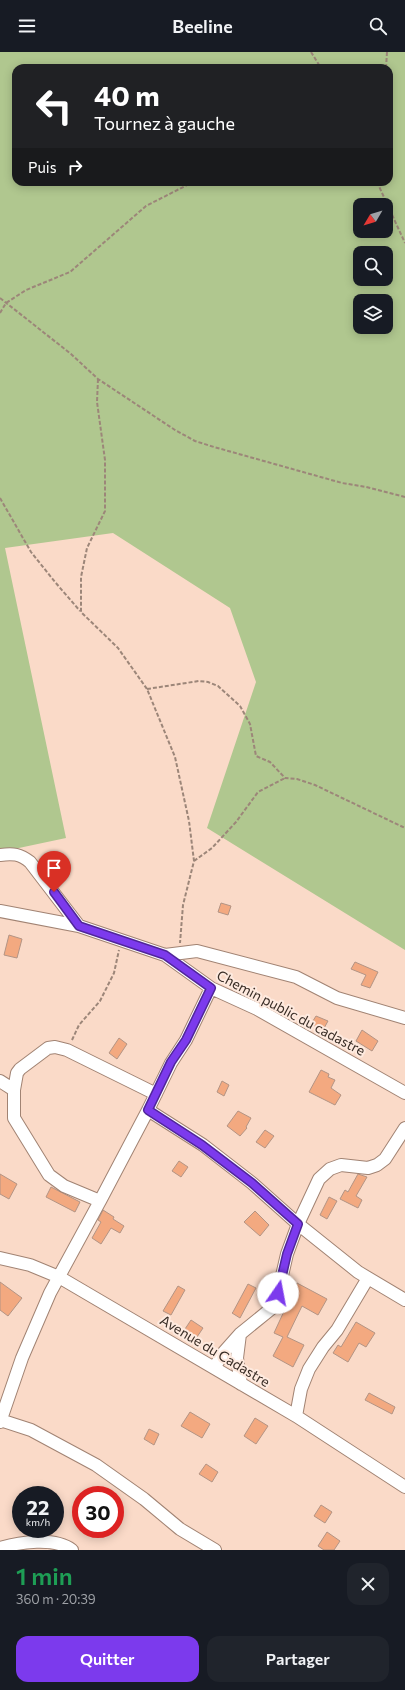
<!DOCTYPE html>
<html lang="fr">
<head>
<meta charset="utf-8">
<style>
	body { margin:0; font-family:Commissioner,sans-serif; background:#20242c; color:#f1f3f6; height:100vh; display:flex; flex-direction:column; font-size:15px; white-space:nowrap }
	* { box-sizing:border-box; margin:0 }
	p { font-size:13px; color:#9ea1a6 }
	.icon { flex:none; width:22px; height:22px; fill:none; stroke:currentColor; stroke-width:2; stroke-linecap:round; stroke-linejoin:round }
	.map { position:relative; height:1498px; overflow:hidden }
	.panel { display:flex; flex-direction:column; background:#171b24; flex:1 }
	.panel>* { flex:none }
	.banner { position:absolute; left:12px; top:12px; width:381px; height:122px; border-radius:12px; box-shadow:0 2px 10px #0003; background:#202124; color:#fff; overflow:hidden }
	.needle { width:26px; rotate:232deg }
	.controls { position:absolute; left:353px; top:146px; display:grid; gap:8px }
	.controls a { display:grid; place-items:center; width:40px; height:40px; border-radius:8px; background:#171b24; box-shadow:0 2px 10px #0003; font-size:20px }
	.speed { position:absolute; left:12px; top:1434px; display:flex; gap:8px; font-size:20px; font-weight:700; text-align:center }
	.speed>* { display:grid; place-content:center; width:52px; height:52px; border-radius:50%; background:#171b24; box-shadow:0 2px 10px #0003; line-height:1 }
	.speed small { font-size:10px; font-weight:400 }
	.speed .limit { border:6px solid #d22; background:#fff; color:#111 }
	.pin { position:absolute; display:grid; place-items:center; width:34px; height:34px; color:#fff; margin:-41px -17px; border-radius:50% 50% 50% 0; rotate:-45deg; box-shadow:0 0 4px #0007 }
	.pin .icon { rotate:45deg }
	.me { position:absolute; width:44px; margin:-22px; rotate:12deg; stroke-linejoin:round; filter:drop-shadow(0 0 3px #0008) }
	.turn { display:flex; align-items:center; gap:14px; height:84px; padding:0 16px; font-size:18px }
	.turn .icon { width:52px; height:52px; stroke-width:2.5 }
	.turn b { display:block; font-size:28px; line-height:34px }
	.then { display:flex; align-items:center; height:38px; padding:0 16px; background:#0003; gap:8px; font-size:15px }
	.round { display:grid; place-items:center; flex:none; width:42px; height:42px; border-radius:12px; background:#20242c }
	.headline { display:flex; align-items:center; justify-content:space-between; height:68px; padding:0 16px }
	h1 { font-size:24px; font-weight:600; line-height:30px; color:#1e9e55 }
	.button { display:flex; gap:8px; margin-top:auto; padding:8px 16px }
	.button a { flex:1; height:46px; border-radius:12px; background:#7c3aed; color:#fff; font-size:16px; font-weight:600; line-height:46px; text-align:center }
	.button a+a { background:#20242c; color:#f1f3f6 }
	header { display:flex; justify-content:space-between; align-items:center; height:52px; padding:0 16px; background:#171b24; font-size:18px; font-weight:600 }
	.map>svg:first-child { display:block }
	.green { fill:#b0c78f; fill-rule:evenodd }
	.building { fill:#f3a980; stroke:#b39484 }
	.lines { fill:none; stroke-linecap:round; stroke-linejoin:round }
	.minor-casing { stroke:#a18373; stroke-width:14 }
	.path { stroke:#9c8679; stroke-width:2; stroke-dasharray:4 2; stroke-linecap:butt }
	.minor { stroke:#fff; stroke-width:12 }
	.route-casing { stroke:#51269a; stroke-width:10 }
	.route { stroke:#7c3aed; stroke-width:7 }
	.labels { text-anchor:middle; stroke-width:4; stroke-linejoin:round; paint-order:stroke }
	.street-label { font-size:14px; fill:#392d26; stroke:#feeadf }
</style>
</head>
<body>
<header><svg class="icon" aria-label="menu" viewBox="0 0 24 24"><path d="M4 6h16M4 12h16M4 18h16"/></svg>Beeline<svg class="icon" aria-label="search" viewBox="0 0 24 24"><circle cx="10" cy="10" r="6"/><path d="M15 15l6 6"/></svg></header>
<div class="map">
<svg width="405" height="1498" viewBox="0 0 405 1498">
	<rect width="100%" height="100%" fill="#fadac8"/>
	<path class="green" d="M0,0h405v898l-198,-122 49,-146 -26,-74 -117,-75 -108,15 61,290 -66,14zM16,16h373v114h-373zM360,153h26v26h-26zM360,201h26v26h-26zM360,249h26v26h-26z"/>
	<path class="building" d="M221,851l10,3 -3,9 -10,-3z
		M9,883l13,4 -5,19 -13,-3z
		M355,910l23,10 -8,16 -9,-3 5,-10 -15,-6z
		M316,964l12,5 -5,9 -12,-6z
		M362,978l16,11 -6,10 -16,-10z
		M119,986l8,6 -10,15 -8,-6z
		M321,1018l8,4 -1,3 7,3 -4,8 10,7 -6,10 -26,-13z
		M222,1029l7,4 -5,11 -7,-4z
		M238,1059l13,7 -5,9 1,1 -7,8 -13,-10z
		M265,1078l9,6 -9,12 -9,-6z
		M179,1109l9,6 -7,10 -9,-6z
		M0,1122l17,10 -8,15 -9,-5z
		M358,1122l9,3 -11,19 6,4 -4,8 -18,-9 5,-9 3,2z
		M51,1135l29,15 -5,10 -29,-15z
		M329,1145l8,4 -10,18 -7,-4z
		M103,1158l11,7 -1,2 11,7 -4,7 -9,-5 -10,16 -9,-6 9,-16 -3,-2z
		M255,1159l14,14 -9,11 -16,-14z
		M0,1230l22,16 -14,18 -8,-6z
		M297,1231l30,16 -9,16 -16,-9 -15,31 17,8 -11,22 -20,-11 10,-19 -9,-4z
		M248,1232l8,4 -16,30 -8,-5 1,-1z
		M178,1234l7,4 -14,25 -8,-4z
		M191,1268l12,8 -10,15 -12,-8z
		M356,1270l19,11 -9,14 -7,-4 -11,19 -15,-9 5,-8 3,2z
		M369,1341l26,14 -3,7 -27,-14z
		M190,1360l20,12 -8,14 -21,-12z
		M255,1366l13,8 -12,18 -12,-8z
		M149,1377l10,5 -5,11 -10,-6z
		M206,1412l12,8 -6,10 -13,-8z
		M321,1453l11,7 -7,11 -11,-7z
		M327,1480l13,9 -6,9h-10l-6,-4z"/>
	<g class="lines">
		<defs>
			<path id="minor" d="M0,803c13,-2 20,-1 30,7l49,64 86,29 32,-4 99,26 41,21 68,20
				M0,859l79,15
				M165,903l46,33 46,21 148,84
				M0,1029l14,9v28l35,57 15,11 36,15 48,-91 23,-47 15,-23 25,-52
				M14,1038l3,-17 3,-4 28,-21 7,-1 12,3 89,44
				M148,1058l55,35 49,38 46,41 60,48 47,28
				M0,1206l30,7 29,12 237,139 109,71
				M240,1282l-3,24 4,26
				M214,1316l10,-16 16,-18 32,-26 6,-15 9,-39 11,-30 21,-45 11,-10 11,-4 27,3 9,-3 8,-6 20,-31
				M296,1364l5,-27 8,-20 14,-22 14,-17 31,-52
				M0,1368l31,10 65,35 48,34 36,30 35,21
				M0,1370l22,-64 28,-65 50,-92
				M0,1496c19,-6 55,-11 72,2"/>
		</defs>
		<use href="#minor" class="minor-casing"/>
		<path class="path" d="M311,0l10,16
			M386,16l1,-16
			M377,130l28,61
			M0,246l71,56 27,25 77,51 20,11 19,6 128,36 24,4 39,10
			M0,261l6,-10 20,-13 44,-18 76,-66 47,-24
			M98,327l-1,23 8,58v51l-18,37 -6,29v35l37,36 29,41 28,68 14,64 5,40 -11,44 -3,38
			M0,446l31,54 24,30 25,29
			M147,637l52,-8 9,1 10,4 22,20 10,18 6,32 14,6 15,16 12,1 18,6 90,43
			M194,809l18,-13 24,-26 22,-30 27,-14
			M72,988l7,-15 21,-24 14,-28 5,-23"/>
		<use href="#minor" class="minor"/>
	</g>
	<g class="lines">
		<defs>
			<path id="route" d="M54,840l25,34 86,29 46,33 -25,52 -15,22 -23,48 54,35 50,38 46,41 -11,30 -9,39"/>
		</defs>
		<use href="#route" class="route-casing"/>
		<use href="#route" class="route"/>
	</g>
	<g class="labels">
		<g class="street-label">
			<text transform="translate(291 961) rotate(28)" y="5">Chemin public du cadastre</text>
			<text transform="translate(215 1299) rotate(31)" y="5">Avenue du Cadastre</text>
		</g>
	</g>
</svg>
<div class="controls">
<a><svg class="needle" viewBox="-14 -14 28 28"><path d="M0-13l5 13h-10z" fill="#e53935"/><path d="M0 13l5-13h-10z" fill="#9ea1a6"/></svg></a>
<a><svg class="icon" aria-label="search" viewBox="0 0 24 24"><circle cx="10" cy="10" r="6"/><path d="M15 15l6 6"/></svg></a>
<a><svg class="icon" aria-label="layers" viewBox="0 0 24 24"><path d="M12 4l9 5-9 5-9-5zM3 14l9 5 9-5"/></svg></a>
</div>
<div class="speed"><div>22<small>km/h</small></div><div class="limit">30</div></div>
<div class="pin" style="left:54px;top:840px;background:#d93025"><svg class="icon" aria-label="arrive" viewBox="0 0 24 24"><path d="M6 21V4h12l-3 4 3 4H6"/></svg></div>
<svg class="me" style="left:278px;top:1241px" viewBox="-20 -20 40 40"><circle r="19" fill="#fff"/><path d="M0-13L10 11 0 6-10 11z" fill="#7c3aed"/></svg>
<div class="banner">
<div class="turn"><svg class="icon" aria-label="left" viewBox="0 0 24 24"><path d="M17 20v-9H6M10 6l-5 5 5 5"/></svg><div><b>40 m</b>Tournez à gauche</div></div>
<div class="then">Puis<svg class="icon" aria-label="right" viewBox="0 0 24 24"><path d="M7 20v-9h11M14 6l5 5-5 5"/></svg></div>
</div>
</div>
<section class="panel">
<div class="headline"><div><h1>1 min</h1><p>360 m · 20:39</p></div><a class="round"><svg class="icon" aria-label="close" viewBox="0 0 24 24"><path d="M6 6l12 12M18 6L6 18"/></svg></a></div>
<div class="button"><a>Quitter</a><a>Partager</a></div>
</section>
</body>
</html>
